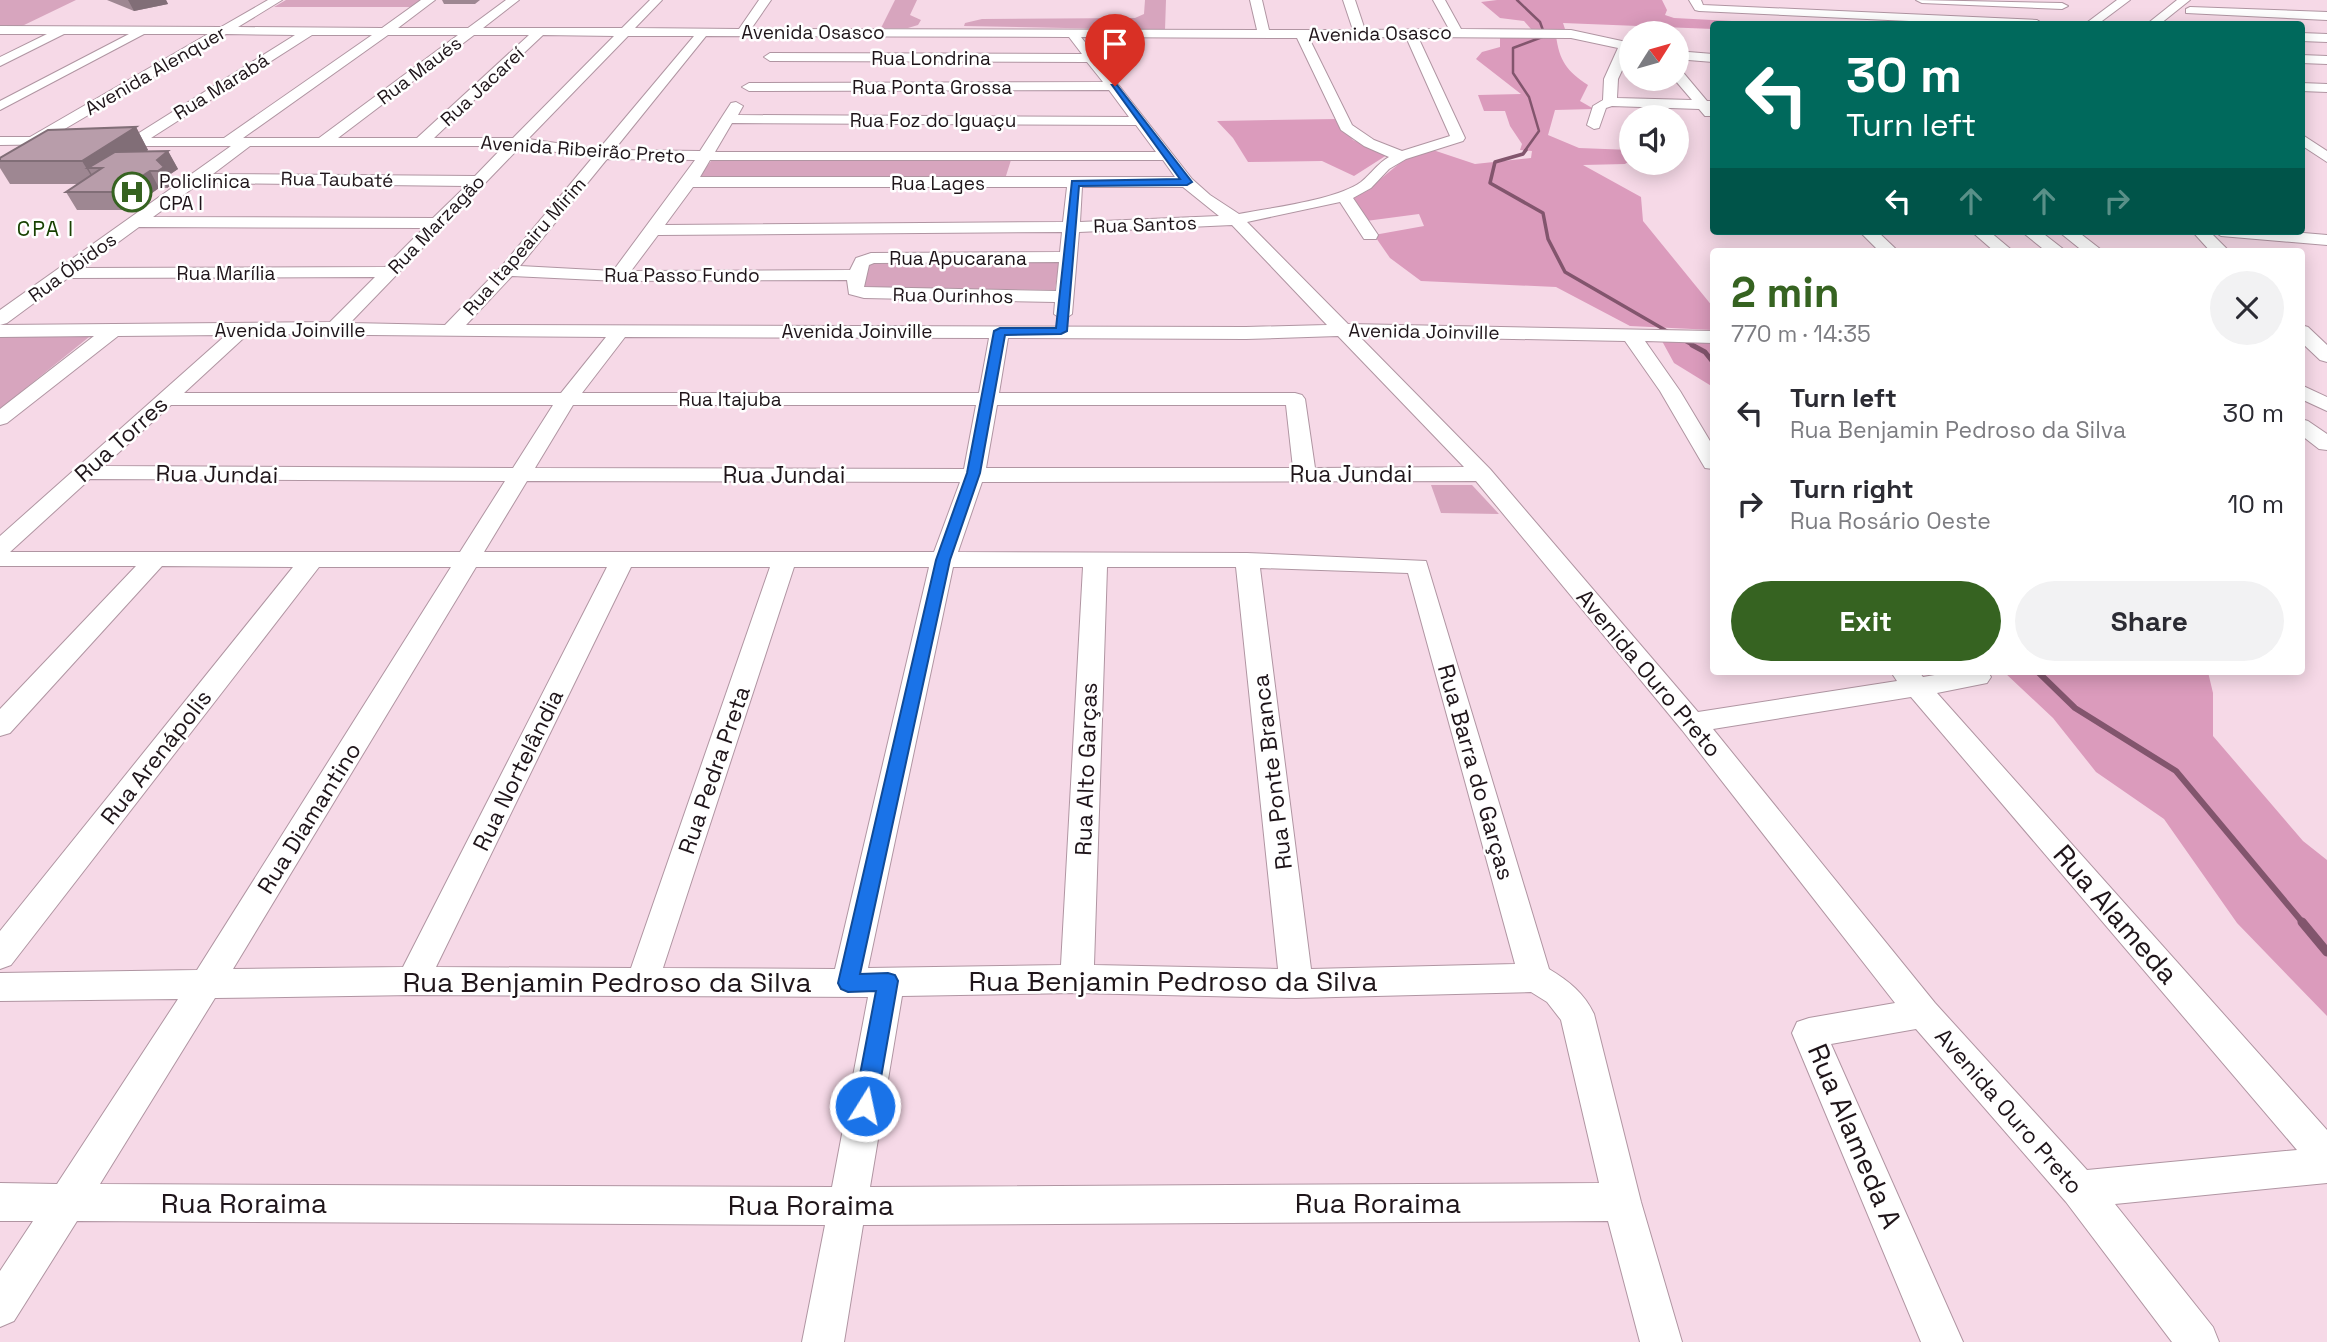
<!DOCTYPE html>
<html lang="en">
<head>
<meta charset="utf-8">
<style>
	body { margin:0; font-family:"Space Grotesk",sans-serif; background:#f2f2f3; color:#2b2b33; height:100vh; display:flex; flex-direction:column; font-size:26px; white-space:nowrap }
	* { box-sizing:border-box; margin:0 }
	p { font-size:23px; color:#7c7c81 }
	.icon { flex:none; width:38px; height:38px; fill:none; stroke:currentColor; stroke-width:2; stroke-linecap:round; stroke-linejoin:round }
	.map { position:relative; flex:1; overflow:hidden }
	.drawer { position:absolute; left:1710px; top:248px; width:595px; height:427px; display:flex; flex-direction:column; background:#fff; border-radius:7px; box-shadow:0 4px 18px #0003 }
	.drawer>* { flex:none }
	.hud { position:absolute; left:1710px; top:21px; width:595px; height:214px; border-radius:7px; box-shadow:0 4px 18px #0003; background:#00695c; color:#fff; overflow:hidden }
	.needle { width:46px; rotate:53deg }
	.buttons { position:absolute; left:1619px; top:21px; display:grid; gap:14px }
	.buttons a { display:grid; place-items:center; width:70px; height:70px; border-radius:50%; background:#fff; box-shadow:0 4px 18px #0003; font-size:35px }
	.pin { position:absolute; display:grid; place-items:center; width:60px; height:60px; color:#fff; margin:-72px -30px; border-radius:50% 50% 50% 0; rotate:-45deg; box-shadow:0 0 7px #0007 }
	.pin .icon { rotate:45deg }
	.me { position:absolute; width:77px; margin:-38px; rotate:10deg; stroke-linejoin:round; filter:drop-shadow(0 0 5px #0008) }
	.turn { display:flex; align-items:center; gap:24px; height:147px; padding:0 21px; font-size:32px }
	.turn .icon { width:91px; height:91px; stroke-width:2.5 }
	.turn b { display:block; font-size:49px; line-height:60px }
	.lanes { display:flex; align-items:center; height:66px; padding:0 21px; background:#0003; justify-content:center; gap:35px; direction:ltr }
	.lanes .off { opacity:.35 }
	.round { display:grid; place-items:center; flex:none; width:74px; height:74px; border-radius:37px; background:#f2f2f3 }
	.summary { display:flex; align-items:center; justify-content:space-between; height:119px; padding:0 21px }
	h1 { font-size:42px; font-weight:800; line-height:52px; color:#366321 }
	.cta { display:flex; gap:14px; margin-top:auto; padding:14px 21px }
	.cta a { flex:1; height:80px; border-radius:42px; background:#366321; color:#fff; font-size:28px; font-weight:800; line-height:80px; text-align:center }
	.cta a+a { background:#f2f2f3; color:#2b2b33 }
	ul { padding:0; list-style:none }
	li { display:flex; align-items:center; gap:21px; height:91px; padding:0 21px }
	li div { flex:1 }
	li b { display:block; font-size:26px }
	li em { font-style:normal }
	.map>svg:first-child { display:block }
	.green { fill:#d7a5be }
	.forest { fill:#db9bbc }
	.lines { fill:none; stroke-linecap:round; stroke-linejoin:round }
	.stream-far4 { stroke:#82556d; stroke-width:2.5 }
	.stream-far3 { stroke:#82556d; stroke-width:3.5 }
	.stream-far2 { stroke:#82556d; stroke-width:5 }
	.stream-far1 { stroke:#82556d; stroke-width:6 }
	.stream { stroke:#82556d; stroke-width:9 }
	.minor-casing { stroke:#b095a2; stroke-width:2 }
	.minor { fill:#fff; fill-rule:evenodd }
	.wall { fill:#9e8792 }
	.shaded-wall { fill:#816e77 }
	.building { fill:#b89daa; stroke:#816e77; stroke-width:2 }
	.route { fill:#1a73e8; stroke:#114b97; stroke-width:2 }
	.labels { text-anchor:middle; stroke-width:5; stroke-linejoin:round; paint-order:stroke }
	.far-street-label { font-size:19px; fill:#1f151a; stroke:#fff }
	.far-poi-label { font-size:19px; fill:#1f151a; stroke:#fff; text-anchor:start }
	.far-neighbourhood-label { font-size:21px; letter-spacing:2px; fill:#194102; stroke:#fff }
	.street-label { font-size:23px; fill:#1f151a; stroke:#fff }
	.near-street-label { font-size:28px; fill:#1f151a; stroke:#fff }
</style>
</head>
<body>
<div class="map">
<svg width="2327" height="1342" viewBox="0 0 2327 1342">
	<rect width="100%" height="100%" fill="#f6d9e7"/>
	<path class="green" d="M0,0h76l-56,27h-20z
		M286,0h137l-10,7h-139z
		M895,0h22l-7,15 11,5 -3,5 -10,3h-27z
		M1145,0h21l-1,30 -201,-4 1,-3 17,-4 153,-1 9,-4z
		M712,160h299l-6,19 -303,-1 -3,-2z
		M1059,262l-4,28 -194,-2 9,-24z
		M0,337h89l-89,72z
		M1431,485h41l27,29 -58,-1z"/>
	<path class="forest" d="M1497,0h165l5,10 -2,5 9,3 117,6h-78v5l-150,-6 3,9 -35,-3 -7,-8 -24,-3 -19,-16z
		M1500,34l56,1c3,26 11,36 32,50l-8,16 14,8 -39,1 -7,25 31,13 52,2v10l-6,4 -42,1 58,32 2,24 70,86v23l-83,-4 -74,-39 -135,-6 -31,-23 -16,-23 50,-9 -5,-12 -53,7 -17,-24 23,-11 34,-28 27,-8 42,14 56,-6 1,-7 -12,-1 2,-6 -12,-18 -5,-15h-21l-6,-16 43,-1 -45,-35 6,-7 18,-5z
		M1337,119l16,21 34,15 -33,21 -32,-15 -74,1 -15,-24 -16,-17z
		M1662,341l51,1v45l-39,-24z
		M2004,672h204l5,21v43l90,105 24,19v156l-90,-93 -73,-104 -68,-47 -43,-54z"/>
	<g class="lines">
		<path class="stream-far4" d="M1517,0l23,22 5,14 -32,12v25l16,24 10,34 -15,21"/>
		<path class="stream-far3" d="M1526,150l-3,4 -28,8 -5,21 53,30 5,26 17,33 107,62
			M1681,339l15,8"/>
		<path class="stream-far2" d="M1692,345l13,7 8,10"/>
		<path class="stream-far1" d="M2038,672l37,36 101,63 127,152"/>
		<path class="stream" d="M2302,922l25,30"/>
		<defs>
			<path id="minor" d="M268,0h14l-44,27 144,1 39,-28h14l-37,28h70l38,-28h13l-36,28h139l28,-28h12l-27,28 104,1 20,-29h12l-20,29 506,1 -7,-30h12l7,30h84l-10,-30h12l10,30 84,-1 -16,-29h12l16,29 110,1 60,13v8l-13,28 -1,19 75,2 -18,-21h2v-10l5,1 26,31h6v15h-8l-6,-7 -87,-3 -6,2 -7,20 -5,1 -7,-4 6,-19 10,-6 1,-21 14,-31 -47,-10 -153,-1 47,101 -2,3 -57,18 -17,10 -18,19 -18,10 25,37 -2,4h-12l-24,-37 -93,20 101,102 365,7v12l-68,-2 35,50 33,55v23l-8,-1 -3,-5 -42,-72 -35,-50 -266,-5 131,133 208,243 199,-31 -6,-9h28l4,5 29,-5h36l3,5 -4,6 -50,10 390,437v53l-212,21 98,123 6,15h-47l-106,-140 -150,-173 -85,15 132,298h-42l-129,-309 5,-11 12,-4 86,-15 -213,-273 -206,-249 -494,1 -24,70 289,1 179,8 123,408c20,12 35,24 45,45l47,188 41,140h-42l-32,-121 -745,4 -19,117h-42l23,-117 -748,-4 -63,100 -14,6v-56l33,-50h-33v-38l57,1 121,-185 -178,2v-28l197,-3 254,-403h-132l-308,398 -11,4v-38l293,-364 -131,-1 -152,167 -10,3v-27l136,-143h-136v-30l226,-201 -108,1 -111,87 -7,2v-16l94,-73 -94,1v-12l330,-3 45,-45 -307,1 -61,45 -7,2v-15l231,-164h-121l-5,-1 -2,-3 2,-3 26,-1 164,-103 -69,-1 -175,103 19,1 2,3 -2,3 -70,1v-8h30l178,-103h-64l-144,76v-9l129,-67h-65l-64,32v-9l47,-23h-47v-8l221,1zM312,35h60l-148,103h-73zM388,35h70l-139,103h-76zM474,35h55l-112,103h-79zM543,35l71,1 -101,102h-79zM628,36h66l-95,113 -71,-10zM706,36l363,1 13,17 -312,-1 -6,4 6,4 317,1 16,20 -354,1 -7,4 7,4 360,-1 20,27 -391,-2 5,-9 -7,-4 -5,1 -31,48 -86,-1zM1081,37l216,1 44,92 23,16 25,11c-11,6 -18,17 -28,25 -25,18 -91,26 -122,32l-29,-19 -18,-16zM1406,37l44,99 -48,15 -28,-11 -22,-15 -43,-87zM732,123l404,2 20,27h-441zM250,146h254l-29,30 -262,-2zM520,147l73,10 -92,110 -56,58 -95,-2zM607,159l88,1 -82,111 -93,-5zM710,160h453l12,17h-475zM200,183l266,3 -33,32 -280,-1zM693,187h374l-4,35 -398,3zM1082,187h101l36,29 -139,6zM1232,225l95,100 -81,2 -780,-2 46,-49 106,5 229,-1 2,14 15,4 191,4 -1,12 9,6 9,-6 7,-82zM139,227l285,1 -39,39 -302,1zM1062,232l-2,20 -189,1 -15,5 -6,12 -219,1 27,-36zM1059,262l-3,29 -192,-4 5,-22 5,-2zM248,334l358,3 -45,56h-377zM1338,336l126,131 -149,1 -10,-69 -3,-4 -7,-2h-296l9,-55 238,1zM625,337l364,1 -10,55h-397zM171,405h382l-40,63 -409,-2zM573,405h403l-12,64 -429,-1zM997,405h289l7,63h-307zM90,479l415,2 -45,71h-450zM527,481l433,1 -26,70h-450zM476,567h131l-204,400 -170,2zM631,567h139l-139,401 -195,-1zM794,567h135l-94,402 -172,-1zM953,567h130l-22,398 -193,3zM1107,567h129l42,402 -184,-4zM1260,568l148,5 107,391 -204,5zM1911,697l386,453 -210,20 -152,-167 -222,-274zM1531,992l16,10 14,18 38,163 -729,4 32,-191 175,-3 219,5zM413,995l455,2 -36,190 -732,-3 115,-186z
				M1689,0h12l2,5 334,15 6,4h-71l-273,-13 -4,-1z
				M1916,0l146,3 6,3 -6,3 -140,-6z
				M2117,0h13l-32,24h-13z
				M2177,0h13l-30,24h-13z
				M2190,7l137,5v8l-141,-7v-4z
				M2301,33l26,1v8l-26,-1z
				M1676,51l37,3v8l-37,-3z
				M2301,55l26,1v8l-26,-1z
				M2301,83l26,1v8l-26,-1z
				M2301,134l26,17v11l-26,-17z
				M1859,231h18l22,21h-19z
				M1971,231h18l25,21h-19z
				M2021,231h19l27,21h-20z
				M2058,231h19l27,21h-20z
				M2192,231h17l21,21h-19z
				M2213,231h67l47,4v10l-106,-9z
				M2301,325l7,2 19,18v17l-7,-2 -19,-18z
				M2301,385l26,12v14l-26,-12z
				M2301,419l7,2 19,13v16l-8,-1 -18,-14z"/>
		</defs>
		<use href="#minor" class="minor-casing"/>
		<use href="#minor" class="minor"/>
	</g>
	<path class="wall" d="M107,0h59l2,4 -34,7z
		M442,0h38l-5,4h-31z
		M136,127l12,23 -3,2 23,-1 10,18 -9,6 4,9 -6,4h-8l-31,22h-51l-11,-18 12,-8h-68l-10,-16v-10z"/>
	<path class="shaded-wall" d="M128,0h38l2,4 -34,7z
		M136,127l12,23 -41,27 -5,-9h-14l9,15 -1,1 -14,-23z
		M168,151l10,18 -9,6 4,9 -6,4 -9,-17 -1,-11z
		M150,171l9,17 -31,22 -10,-18z"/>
	<path class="building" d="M136,127l-54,34h-82v-3l48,-28z
		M168,151l-11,9 7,7 -6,4h-8l-32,21h-52l36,-24h-14l27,-16z"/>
	<path class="route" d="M1112,85h5l75,97 -5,3 -108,1 -12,145 -6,3 -56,1 -25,138 -30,87 -90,414 28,-1 7,2 3,6 -22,125 -3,7 -8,3 -8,-3 -3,-7 22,-115 -28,1 -7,-3 -3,-6 98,-423 31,-87 27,-142 6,-3h56l16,-147 108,-2z"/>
	<defs>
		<symbol id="hospital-ring" viewBox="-11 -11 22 22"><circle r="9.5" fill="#fff" stroke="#366321" stroke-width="1.5"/><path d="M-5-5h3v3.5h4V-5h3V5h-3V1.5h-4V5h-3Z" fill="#366321"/></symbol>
	</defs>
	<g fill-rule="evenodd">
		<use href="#hospital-ring" x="110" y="170" width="44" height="44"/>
	</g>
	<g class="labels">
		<g class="far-street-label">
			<text x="813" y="39">Avenida Osasco</text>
			<text transform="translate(1380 33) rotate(-1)" y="7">Avenida Osasco</text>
			<text x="931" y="65">Rua Londrina</text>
			<text transform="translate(155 70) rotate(-30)" y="7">Avenida Alenquer</text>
			<text transform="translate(419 70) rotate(-37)" y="7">Rua Maués</text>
			<text transform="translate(221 86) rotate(-32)" y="7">Rua Marabá</text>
			<text transform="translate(482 86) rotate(-43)" y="7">Rua Jacareí</text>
			<text x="932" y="94">Rua Ponta Grossa</text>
			<text x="933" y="127">Rua Foz do Iguaçu</text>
			<text transform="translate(583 149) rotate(4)" y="7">Avenida Ribeirão Preto</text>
			<text transform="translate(337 179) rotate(1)" y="7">Rua Taubaté</text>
			<text x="938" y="190">Rua Lages</text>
			<text transform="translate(436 224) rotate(-46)" y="7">Rua Marzagão</text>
			<text transform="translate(1145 224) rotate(-2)" y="7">Rua Santos</text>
			<text transform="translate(524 246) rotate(-49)" y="7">Rua Itapeairu Mirim</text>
			<text x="958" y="265">Rua Apucarana</text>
			<text transform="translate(72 267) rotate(-36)" y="7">Rua Óbidos</text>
			<text x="226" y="280">Rua Marília</text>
			<text x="682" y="282">Rua Passo Fundo</text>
			<text transform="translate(953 295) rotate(1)" y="7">Rua Ourinhos</text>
			<text x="290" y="337">Avenida Joinville</text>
			<text x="857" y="338">Avenida Joinville</text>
			<text transform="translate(1424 331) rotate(1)" y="7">Avenida Joinville</text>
			<text x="730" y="406">Rua Itajuba</text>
		</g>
		<g class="far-poi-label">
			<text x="159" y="188">Policlinica<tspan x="159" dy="22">CPA I</tspan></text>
		</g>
		<g class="far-neighbourhood-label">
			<text x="46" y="236">CPA I</text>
		</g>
		<g class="street-label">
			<text transform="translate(121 439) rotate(-42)" y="8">Rua Torres</text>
			<text transform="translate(217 474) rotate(1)" y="8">Rua Jundai</text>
			<text x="1351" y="482">Rua Jundai</text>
			<text x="784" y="483">Rua Jundai</text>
			<text transform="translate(1649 673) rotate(50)" y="8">Avenida Ouro Preto</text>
			<text transform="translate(156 757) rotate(-52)" y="8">Rua Arenápolis</text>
			<text transform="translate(1086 769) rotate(-88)" y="8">Rua Alto Garças</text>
			<text transform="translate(518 770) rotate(-64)" y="8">Rua Nortelândia</text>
			<text transform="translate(714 770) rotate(-71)" y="8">Rua Pedra Preta</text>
			<text transform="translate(1272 772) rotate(-97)" y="8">Rua Ponte Branca</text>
			<text transform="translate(1476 772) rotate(74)" y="8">Rua Barra do Garças</text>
			<text transform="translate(309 818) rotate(-58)" y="8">Rua Diamantino</text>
			<text transform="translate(2009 1111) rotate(49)" y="8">Avenida Ouro Preto</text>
		</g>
		<g class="near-street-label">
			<text transform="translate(2116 914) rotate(49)" y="10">Rua Alameda</text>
			<text x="1173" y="991">Rua Benjamin Pedroso da Silva</text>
			<text x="607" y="992">Rua Benjamin Pedroso da Silva</text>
			<text transform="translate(1855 1136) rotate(67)" y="10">Rua Alameda A</text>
			<text x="244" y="1213">Rua Roraima</text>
			<text x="1378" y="1213">Rua Roraima</text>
			<text x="811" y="1215">Rua Roraima</text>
		</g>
	</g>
</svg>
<div class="buttons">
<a><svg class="needle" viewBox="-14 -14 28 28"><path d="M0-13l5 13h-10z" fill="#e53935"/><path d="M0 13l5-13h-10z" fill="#7c7c81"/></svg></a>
<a><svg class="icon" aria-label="sound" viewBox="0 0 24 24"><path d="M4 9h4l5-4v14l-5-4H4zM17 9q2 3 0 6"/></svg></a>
</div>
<div class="pin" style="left:1115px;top:86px;background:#d93025"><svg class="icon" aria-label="arrive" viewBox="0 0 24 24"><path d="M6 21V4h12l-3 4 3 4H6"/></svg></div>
<svg class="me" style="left:865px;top:1106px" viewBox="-20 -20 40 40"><circle r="17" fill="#1a73e8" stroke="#fff" stroke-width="3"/><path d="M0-11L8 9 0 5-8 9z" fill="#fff"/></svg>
<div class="hud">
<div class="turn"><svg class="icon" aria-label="left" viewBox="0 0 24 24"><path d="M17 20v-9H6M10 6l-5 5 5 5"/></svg><div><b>30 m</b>Turn left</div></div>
<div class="lanes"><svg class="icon" aria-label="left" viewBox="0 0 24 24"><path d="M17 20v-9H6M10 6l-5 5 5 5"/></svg><svg class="icon off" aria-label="ahead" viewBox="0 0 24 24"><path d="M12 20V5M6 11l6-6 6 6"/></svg><svg class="icon off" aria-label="ahead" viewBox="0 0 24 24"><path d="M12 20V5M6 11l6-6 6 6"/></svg><svg class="icon off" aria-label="right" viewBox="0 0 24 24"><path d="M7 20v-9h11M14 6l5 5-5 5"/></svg></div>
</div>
<section class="drawer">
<div class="summary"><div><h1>2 min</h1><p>770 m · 14:35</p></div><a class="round"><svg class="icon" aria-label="close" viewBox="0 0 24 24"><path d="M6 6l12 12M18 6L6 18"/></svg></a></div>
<ul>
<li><svg class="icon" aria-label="left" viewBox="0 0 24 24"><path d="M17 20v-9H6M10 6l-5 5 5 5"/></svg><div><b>Turn left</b><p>Rua Benjamin Pedroso da Silva</p></div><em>30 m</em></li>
<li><svg class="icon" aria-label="right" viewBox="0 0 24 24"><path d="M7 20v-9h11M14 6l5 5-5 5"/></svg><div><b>Turn right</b><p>Rua Rosário Oeste</p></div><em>10 m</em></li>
</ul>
<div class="cta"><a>Exit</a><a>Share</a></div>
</section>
</div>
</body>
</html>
